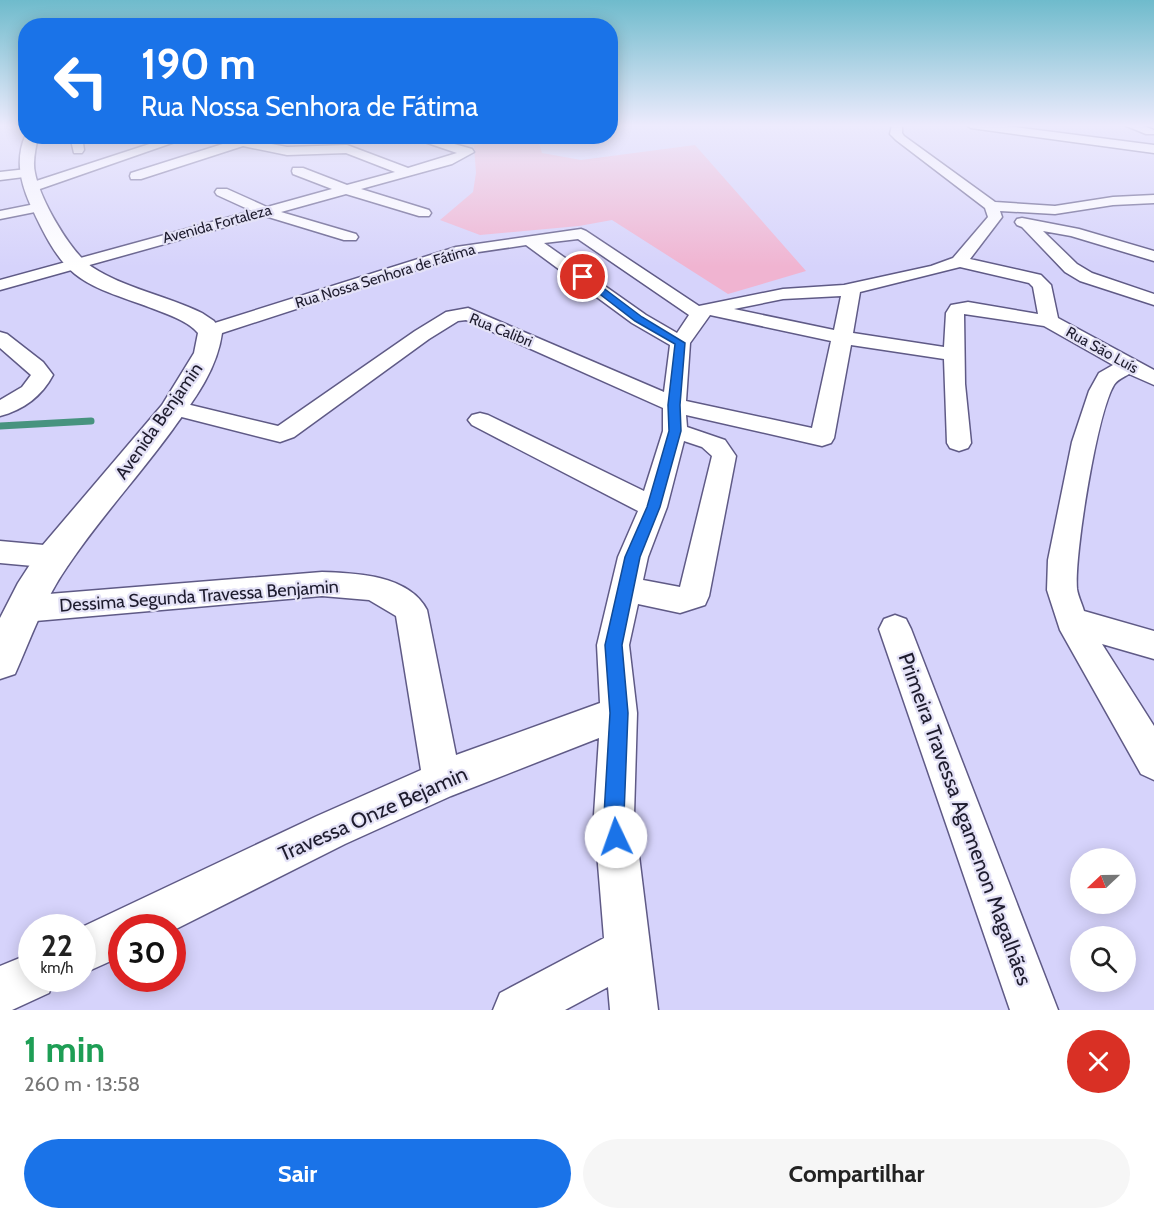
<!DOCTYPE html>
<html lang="pt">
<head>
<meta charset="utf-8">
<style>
	body { margin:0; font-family:Cabin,sans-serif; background:#f6f6f6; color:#222; height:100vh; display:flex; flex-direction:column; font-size:22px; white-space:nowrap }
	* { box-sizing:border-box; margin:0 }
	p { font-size:20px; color:#767676 }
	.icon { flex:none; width:33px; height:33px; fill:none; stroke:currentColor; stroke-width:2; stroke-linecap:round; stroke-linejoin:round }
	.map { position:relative; height:1010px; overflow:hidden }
	.sheet { display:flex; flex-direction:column; background:#fff; flex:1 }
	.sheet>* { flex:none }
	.top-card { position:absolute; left:18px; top:18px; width:600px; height:126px; border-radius:24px; box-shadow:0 3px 15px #0003; background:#1a73e8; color:#fff; overflow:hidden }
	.needle { width:39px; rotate:248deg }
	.tools { position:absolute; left:1070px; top:848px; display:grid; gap:12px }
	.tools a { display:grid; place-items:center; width:66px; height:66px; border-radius:50%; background:#fff; box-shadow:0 3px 15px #0003; font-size:30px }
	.speed { position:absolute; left:18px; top:914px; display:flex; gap:12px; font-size:30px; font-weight:700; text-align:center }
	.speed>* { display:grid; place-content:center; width:78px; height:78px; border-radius:50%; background:#fff; box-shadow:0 3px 15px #0003; line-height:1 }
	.speed small { font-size:15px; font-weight:400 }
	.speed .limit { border:9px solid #d22; background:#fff; color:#111 }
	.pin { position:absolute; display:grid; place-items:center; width:51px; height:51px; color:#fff; margin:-26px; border:3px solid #fff; border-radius:50%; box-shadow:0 2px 6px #0007 }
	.me { position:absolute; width:66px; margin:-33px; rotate:357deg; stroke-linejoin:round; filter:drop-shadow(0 0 4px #0008) }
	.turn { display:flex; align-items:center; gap:21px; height:126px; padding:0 24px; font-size:27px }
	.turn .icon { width:78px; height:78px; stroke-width:2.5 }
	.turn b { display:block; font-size:42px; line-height:51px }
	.round { display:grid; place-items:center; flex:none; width:63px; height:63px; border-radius:32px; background:#f6f6f6 }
	.overview { display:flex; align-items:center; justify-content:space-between; height:102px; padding:0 24px }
	h1 { font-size:36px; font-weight:800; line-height:45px; color:#1e9e55 }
	.button { display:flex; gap:12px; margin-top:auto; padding:12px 24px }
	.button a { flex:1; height:69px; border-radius:36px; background:#1a73e8; color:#fff; font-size:24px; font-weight:800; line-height:69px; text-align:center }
	.button a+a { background:#f6f6f6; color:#222 }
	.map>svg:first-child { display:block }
	.green { fill:#f0b4d1 }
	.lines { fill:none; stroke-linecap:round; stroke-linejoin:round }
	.stream { stroke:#47937f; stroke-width:7 }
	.street-casing { stroke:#5f5a86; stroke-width:3 }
	.secondary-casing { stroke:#5f5a86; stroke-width:3 }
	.street { fill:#fff; fill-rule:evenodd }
	.secondary { fill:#fff; fill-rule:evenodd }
	.route { fill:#1a73e8; stroke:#114b97; stroke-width:1.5 }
	.labels { text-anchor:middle; stroke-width:4.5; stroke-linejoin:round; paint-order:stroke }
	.far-street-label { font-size:15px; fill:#1e1c2e; stroke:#e4e2f7 }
	.street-label { font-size:18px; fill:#1e1c2e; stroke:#e4e2f7 }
	.near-street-label { font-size:21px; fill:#1e1c2e; stroke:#e4e2f7 }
</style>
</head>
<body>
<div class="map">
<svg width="1154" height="1010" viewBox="0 0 1154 1010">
	<rect width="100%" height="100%" fill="#d6d3fb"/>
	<path class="green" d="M520,136l17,1 5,16 39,7 114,-15 111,126 -78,23 -116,-74 -33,6 -99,9 -40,-15 33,-28 3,-19 -2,-27z"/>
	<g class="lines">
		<path class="stream" d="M0,426l91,-5"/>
		<defs>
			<path id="street" d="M892,125h10v8l2,3 91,66 60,4 58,-9 41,-2v8l-41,2 -58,9 -55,-3 2,6 -32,42 71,16 10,10 7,33 96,52v15l-25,-11c-5,3 -12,6 -15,11 -17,28 -40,171 -37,204 1,7 5,15 7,22l70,20v28l-52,-15 52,82v54l-13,-6 -81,-144 -13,-40 1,-30 24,-118 17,-51 10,-18 14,-8 -69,-39 -80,-12 1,70 6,59 -3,5 -9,3 -9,-3 -3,-5 -3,-84 -93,-14 -17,93 -3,5 -9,3 -136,-31 1,12 38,13 11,16 -27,140 -4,9 -25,8 -42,-9 -9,41 8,68 -3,102 24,195h-48l-2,-23 -43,23h-72l7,-17 104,-55 -10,-123 5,-77 -148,58 -106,48 -173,87v-4h-50v29l-40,18v-47l235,-111 104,-46 -25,-154 -27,-16 -47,-4 -298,26 -11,-4 -5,-9 5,-9 11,-4 298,-24c34,1 87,3 105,38l29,145 144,-52 -3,-58 21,-88 20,-46 -166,-86 -4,-5 4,-5 8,-2 8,2 156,76 19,-60v-23l-197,-88 -8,1 -29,18 -135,98 -14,5 -114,-29 -3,-5 3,-5 8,-2 104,25 137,-95 31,-19 22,-4 196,84 6,-47 -38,-22 -106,-78 -61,9 -249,81h-14l-3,-4 3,-4 254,-80 125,-18 5,2 113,75 84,-17 61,-4 87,-19 22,-8 35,-41 -3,-9 -89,-68 -6,-6zM578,239l111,76 -12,18 -31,-18 -102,-72zM960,267l69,16 4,4 5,27 -70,-12 -17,3 -5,8 -2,34 -91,-14 7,-41zM841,296l-7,34 -100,-21 49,-10zM710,315l121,26 -19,87 -126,-27 4,-58zM684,441l18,6 10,9 -32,131 -37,-7 5,-23 19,-50z
				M966,125h32l156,20v8l-183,-25z
				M1124,125h17l13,5v4h-8z
				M70,136h12l2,14 -2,3h-8z
				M174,136h18l-155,54h-10l-2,-3 2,-3z
				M248,136h15l-7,5 31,6 60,-2 61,23 49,-15 -50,-17h19l46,13 2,3 -22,12 -91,25 68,21 2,3 -2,3h-10l-73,-22 -65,18 75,22 2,3 -2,3h-12l-79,-24 -265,74v-10l252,-69 -35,-16 -2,-3 2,-3h10l40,18 65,-18 -39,-15 -1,-3 1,-3h10l44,17 48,-13 -49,-19 -59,2 -44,-9 -102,33h-10l-1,-3 1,-3z
				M27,169l6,4 -1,3 -32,4v-8z
				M40,203l7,4 -2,3 -45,9v-8z
				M1022,218l57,11 75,22v10l-83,-25 -28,-5 34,33 15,9 62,21v11l-74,-24 -15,-9 -43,-45 -5,-2 -2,-3 2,-3z
				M0,332l7,2 36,28 10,13c-11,21 -30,35 -53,41v-16l22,-13 9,-12 -31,-27z
				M0,541l55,5 10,3 5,8 -5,8 -10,3 -55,-5z
				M895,615l11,4 5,10 147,381h-48l-131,-381 5,-10z
				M32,953v25h23l-6,15 -37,17h-12v-44z"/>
			<path id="secondary" d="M26,134v2h12c-2,12 -6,25 -3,37 5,26 35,79 57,94 32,21 75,29 110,46l12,8 8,12c-5,37 -28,67 -49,96 -34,47 -74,90 -106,138 -23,33 -36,71 -52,107l-15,5v-61l18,-35 24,-37 120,-141 32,-52 4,-20c-10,-12 -29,-18 -44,-24 -25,-10 -58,-18 -79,-35 -20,-16 -34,-46 -45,-70 -10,-23 -15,-46 -4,-70z"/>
		</defs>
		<use href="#street" class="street-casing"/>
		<use href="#secondary" class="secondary-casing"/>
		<use href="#street" class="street"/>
		<use href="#secondary" class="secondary"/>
	</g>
	<linearGradient id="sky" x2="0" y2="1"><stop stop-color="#6fbbcc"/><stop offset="0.47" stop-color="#edebfd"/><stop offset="1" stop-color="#edebfd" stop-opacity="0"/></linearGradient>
	<rect width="1154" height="267" fill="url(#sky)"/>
	<path class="route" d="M580,275h6l56,42 43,26 -5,62 1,26 -21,76 -20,50 -18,88 6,68 -4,102 2,22 -3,8 -7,3 -7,-3 -4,-8 -1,-22 6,-102 -5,-68 20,-88 22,-50 22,-76 -1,-26 7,-61 -40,-23 -55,-42z"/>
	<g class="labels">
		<g class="far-street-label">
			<text transform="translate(217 224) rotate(-15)" y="5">Avenida Fortaleza</text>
			<text transform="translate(385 276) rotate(-17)" y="5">Rua Nossa Senhora de Fátima</text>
			<text transform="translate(501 330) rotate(22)" y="5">Rua Calibri</text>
			<text transform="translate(1102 350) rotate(29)" y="5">Rua São Luís</text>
		</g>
		<g class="street-label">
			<text transform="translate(159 421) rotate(-55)" y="6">Avenida Benjamin</text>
			<text transform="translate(199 596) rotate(-4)" y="6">Dessima Segunda Travessa Benjamin</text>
		</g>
		<g class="near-street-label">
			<text transform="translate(373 814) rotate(-24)" y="7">Travessa Onze Bejamin</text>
			<text transform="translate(965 819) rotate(70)" y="7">Primeira Travessa Agamenon Magalhães</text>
		</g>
	</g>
</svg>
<div class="tools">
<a><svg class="needle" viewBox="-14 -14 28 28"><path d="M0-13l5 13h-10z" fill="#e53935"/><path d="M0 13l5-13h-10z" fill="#767676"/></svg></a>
<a><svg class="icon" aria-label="search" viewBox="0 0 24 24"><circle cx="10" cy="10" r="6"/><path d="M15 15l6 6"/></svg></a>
</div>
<div class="speed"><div>22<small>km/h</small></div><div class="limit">30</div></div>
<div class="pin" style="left:583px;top:277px;background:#d93025"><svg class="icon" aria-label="arrive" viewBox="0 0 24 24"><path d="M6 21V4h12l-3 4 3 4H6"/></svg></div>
<svg class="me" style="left:616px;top:837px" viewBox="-20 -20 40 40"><circle r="19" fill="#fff"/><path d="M0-13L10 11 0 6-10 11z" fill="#1a73e8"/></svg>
<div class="top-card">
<div class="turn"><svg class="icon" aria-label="left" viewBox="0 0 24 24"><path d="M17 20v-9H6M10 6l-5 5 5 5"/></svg><div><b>190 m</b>Rua Nossa Senhora de Fátima</div></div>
</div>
</div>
<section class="sheet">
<div class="overview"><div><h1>1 min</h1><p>260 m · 13:58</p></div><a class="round" style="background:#d93025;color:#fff"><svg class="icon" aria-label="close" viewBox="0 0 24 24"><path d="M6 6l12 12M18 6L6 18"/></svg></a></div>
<div class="button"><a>Sair</a><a>Compartilhar</a></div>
</section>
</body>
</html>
